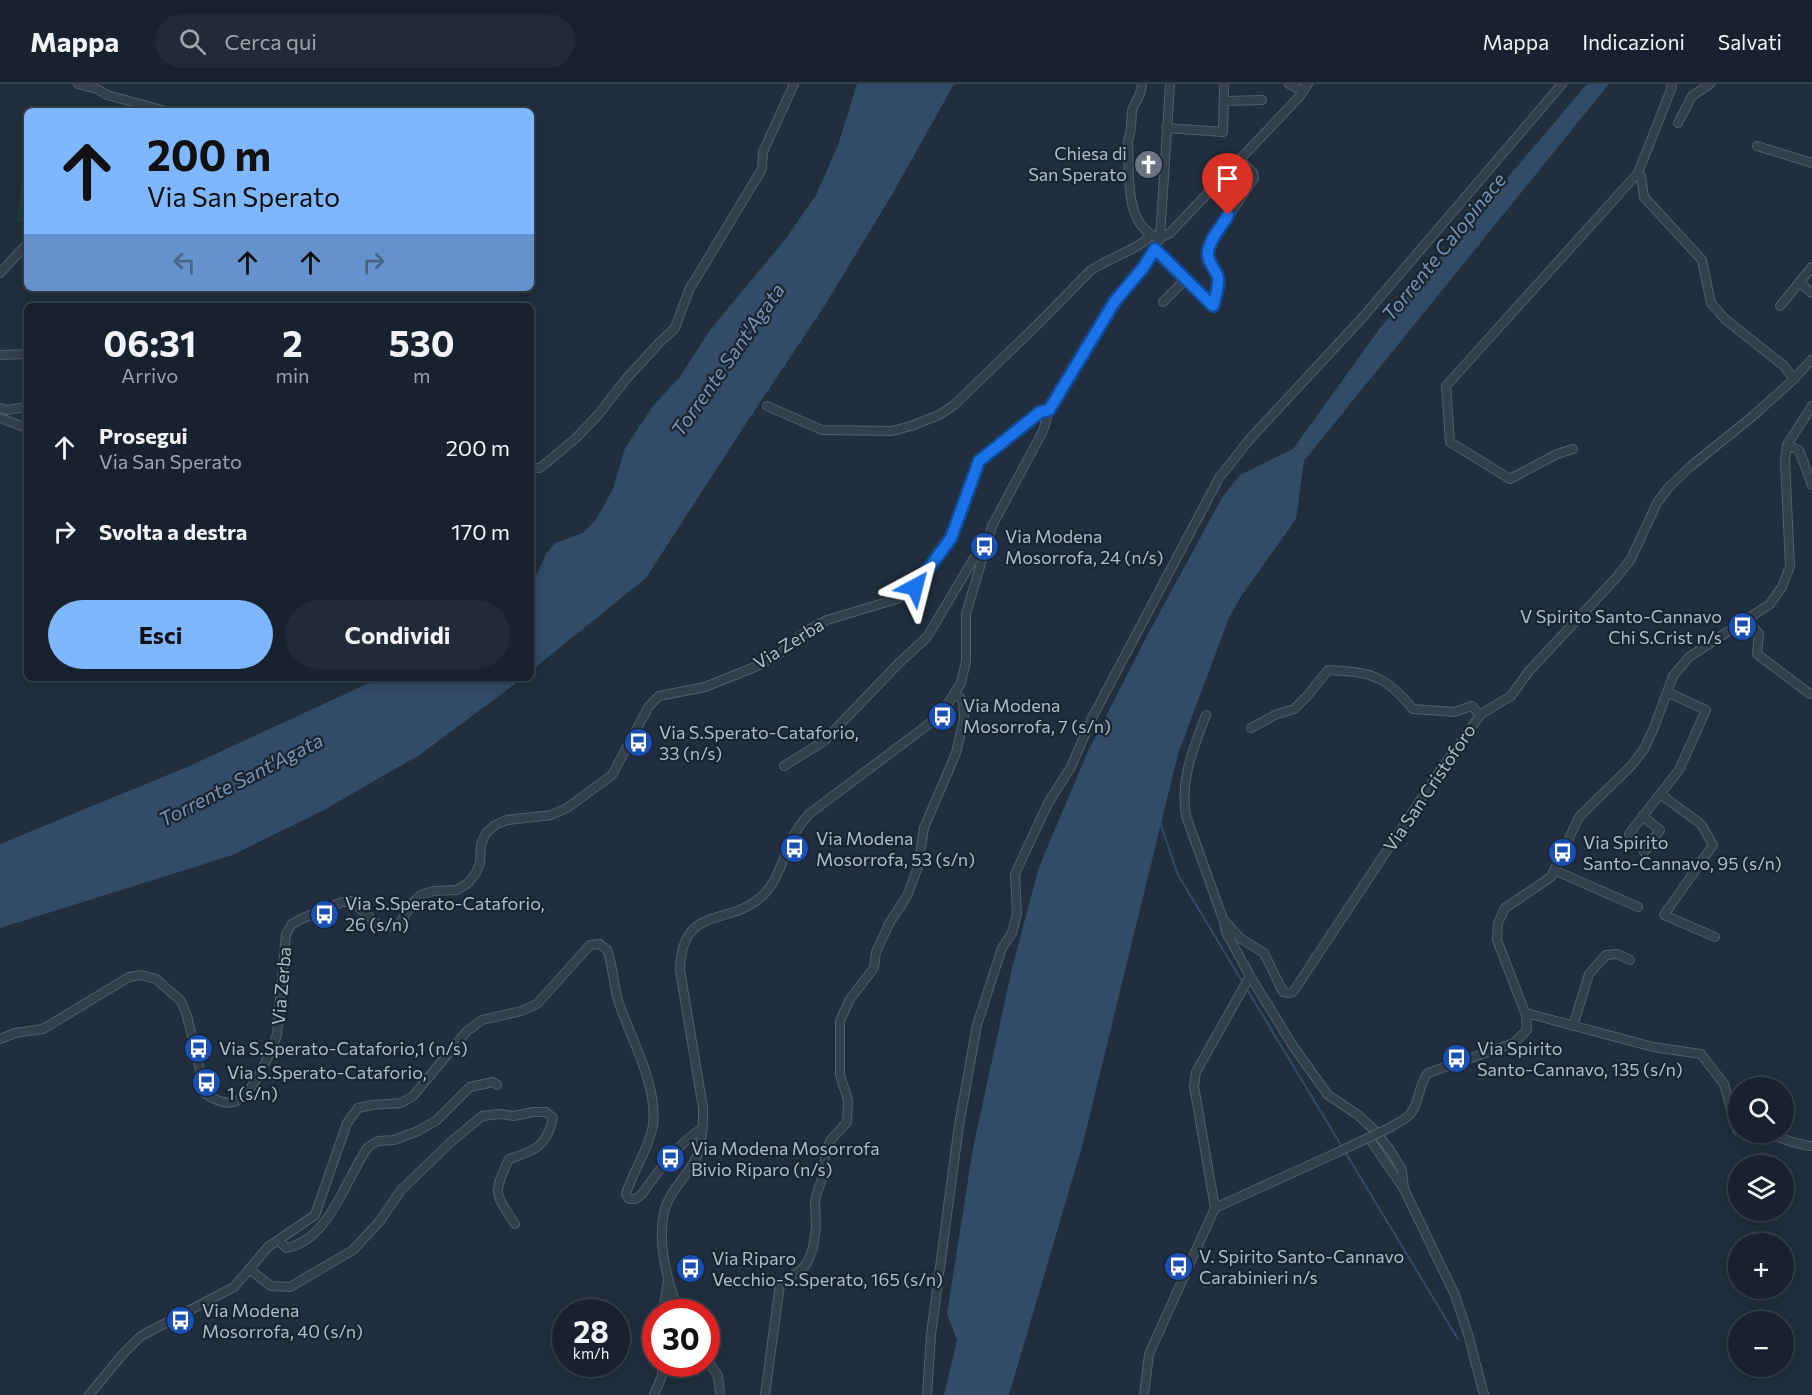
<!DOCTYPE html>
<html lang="it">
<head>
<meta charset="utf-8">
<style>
	body { margin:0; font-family:Commissioner,sans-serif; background:#212a36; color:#f1f3f6; height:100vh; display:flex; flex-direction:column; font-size:22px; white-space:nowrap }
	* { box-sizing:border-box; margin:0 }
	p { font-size:20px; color:#9fa4aa }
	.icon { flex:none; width:33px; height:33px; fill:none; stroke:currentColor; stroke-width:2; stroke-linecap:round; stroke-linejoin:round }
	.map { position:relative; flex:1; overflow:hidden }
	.panel { position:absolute; left:24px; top:219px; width:510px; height:378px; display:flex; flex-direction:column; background:#18222e; border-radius:9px; box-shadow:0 3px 15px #0003,0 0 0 2px #363f4a }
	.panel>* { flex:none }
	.top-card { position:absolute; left:24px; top:24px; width:510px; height:183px; border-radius:9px; box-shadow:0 3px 15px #0003,0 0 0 2px #363f4a; background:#7fb7ff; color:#111; overflow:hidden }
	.tools { position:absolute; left:1728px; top:993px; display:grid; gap:12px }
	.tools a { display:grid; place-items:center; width:66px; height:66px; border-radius:50%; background:#18222e; box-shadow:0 3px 15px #0003,0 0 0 2px #363f4a; font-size:30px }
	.speed { position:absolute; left:552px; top:1215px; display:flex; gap:12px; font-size:30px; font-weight:700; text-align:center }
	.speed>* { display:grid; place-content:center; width:78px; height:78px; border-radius:50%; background:#18222e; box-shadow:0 3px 15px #0003,0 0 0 2px #363f4a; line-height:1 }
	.speed small { font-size:15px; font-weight:400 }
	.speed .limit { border:9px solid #d22; background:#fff; color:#111 }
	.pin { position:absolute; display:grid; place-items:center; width:51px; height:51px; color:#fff; margin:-62px -26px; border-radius:50% 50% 50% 0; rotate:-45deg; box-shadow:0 0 6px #0007 }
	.pin .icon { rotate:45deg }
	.me { position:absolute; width:66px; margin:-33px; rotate:38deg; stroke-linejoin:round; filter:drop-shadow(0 0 4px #0008) }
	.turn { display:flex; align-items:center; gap:21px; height:126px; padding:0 24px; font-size:27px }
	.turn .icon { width:78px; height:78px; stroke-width:2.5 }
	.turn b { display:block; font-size:42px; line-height:51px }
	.lanes { display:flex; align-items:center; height:57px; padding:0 24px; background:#0003; justify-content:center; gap:30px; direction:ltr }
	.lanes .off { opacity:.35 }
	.eta { display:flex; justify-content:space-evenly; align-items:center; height:102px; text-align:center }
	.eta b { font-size:36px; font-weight:700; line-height:42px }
	.primary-button { display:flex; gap:12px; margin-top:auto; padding:12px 24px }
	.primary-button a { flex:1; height:69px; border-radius:36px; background:#7fb7ff; color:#111; font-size:24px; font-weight:700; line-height:69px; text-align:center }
	.primary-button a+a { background:#212a36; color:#f1f3f6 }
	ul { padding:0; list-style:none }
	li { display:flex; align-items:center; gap:18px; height:84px; padding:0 24px }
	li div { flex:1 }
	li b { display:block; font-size:22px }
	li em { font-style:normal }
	header { display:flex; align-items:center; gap:36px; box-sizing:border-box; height:84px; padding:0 30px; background:#18222e; border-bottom:2px solid #363f4a }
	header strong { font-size:28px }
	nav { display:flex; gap:33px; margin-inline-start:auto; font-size:21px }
	.search { width:420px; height:54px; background:#212a36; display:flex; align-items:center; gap:15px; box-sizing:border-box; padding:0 21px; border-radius:33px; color:#9fa4aa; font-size:22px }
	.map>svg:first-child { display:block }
	.green { fill:#223c3e }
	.water { fill:#324b66 }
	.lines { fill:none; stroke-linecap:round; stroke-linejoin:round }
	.stream { stroke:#324b66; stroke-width:2 }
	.minor-casing { stroke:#535e6b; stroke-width:10 }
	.minor { stroke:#34404d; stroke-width:8 }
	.minor-bridge-casing { stroke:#535e6b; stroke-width:10; stroke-linecap:butt }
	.minor-bridge { stroke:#34404d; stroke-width:8 }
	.route-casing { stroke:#114b97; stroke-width:15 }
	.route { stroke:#1a73e8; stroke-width:10 }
	.labels { text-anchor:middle; stroke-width:4.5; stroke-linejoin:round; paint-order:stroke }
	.poi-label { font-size:18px; fill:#b0bbc9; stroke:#1a2532; text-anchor:start }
	.street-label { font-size:18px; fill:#b0bbc9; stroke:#1a2532 }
	.water-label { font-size:20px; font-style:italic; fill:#7493b3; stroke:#1a2532 }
</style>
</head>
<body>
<header>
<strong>Mappa</strong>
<div class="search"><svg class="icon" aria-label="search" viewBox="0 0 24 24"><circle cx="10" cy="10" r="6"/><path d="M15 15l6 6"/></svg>Cerca qui</div>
<nav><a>Mappa</a><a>Indicazioni</a><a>Salvati</a></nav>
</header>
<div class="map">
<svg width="1812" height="1311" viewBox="0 0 1812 1311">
	<rect width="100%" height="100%" fill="#202e3d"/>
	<path class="green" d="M27,74v65l-11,-2z"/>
	<path class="water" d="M857,0h97l-61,109 -68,112 -80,120 -99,153 -115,93v-91l7,-8 8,-18 9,-11 28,-10 14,-15 16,-29 12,-41 28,-42 26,-28 31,-48 74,-89 32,-46 22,-50z
		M1587,0h22l-305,377 -8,58 -56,79 -11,20 -51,136 -95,389 -74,252h-65l13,-55 -10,-26 26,-166 39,-180 27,-101 49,-116 61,-119 74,-136 17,-21 53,-26 87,-121z
		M380,594h143l-102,76 -97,56 -91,45 -233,73v-84l187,-77z"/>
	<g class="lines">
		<path class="stream" d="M1160,738l18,53 280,464"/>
		<defs>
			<path id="minor" d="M78,0l19,5 10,6 59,16
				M1142,0c-1,15 -8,17 -10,27 -1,11 0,20 -4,30 2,29 -5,82 28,96
				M1289,0l14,7
				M1224,17l38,-1
				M1678,39l14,-27 18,-12
				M1166,44l57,4 1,-44
				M1757,62l55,17
				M1638,89l3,3 3,21 58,63 9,43 14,16 59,47 10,13
				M1160,154l10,-5 130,-137 8,-12
				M1155,165l58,57 5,-19v-11l-9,-15v-15l45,-68 -1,-5 -13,-13
				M0,189l27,-29
				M1799,198l13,11
				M1163,218l23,-23
				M1780,222l32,-39
				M0,271l27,-1
				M767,322l55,24 70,1 19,-5 28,-11 15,-10 82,-79 54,-55c18,-13 48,-21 61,-36
				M0,324l7,2 20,-3
				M0,334l27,10
				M1787,361l12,5 13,35
				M1573,365l-16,5 -47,25 -60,-37 -4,-56 192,-213 34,-86 -1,-3
				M531,384h9l35,-29 23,-24 28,-36 33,-36 16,-15 14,-38 73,-121 1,-17 31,-68
				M1746,536l13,14 -2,20 53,40 2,-1
				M1206,631c-13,35 -26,63 -20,101l37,103 3,13 24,44 43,70 35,49 30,20 15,14 17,21 12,20 2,19
				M1251,644l24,-13 19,-6 14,-14 20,-25c43,2 57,5 85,39l41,3 18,-6 8,9
				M784,682l40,-25 74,-77 29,-27 56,-94
				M1660,710l41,30 12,21 -49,70 51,22
				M1642,732l18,14 -16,22
				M1629,750l50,-64 27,-60 -39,-18
				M1554,786l84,37
				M1223,835l17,19 24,15 19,39 6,1 4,-1 146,-220 42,-58 30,-18 18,-25 87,-93 15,-19 26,-56 11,-15 23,-22 62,-50 41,-37 18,-20
				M1526,929l127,34 48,7 23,30 13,46h1
				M1573,942l16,-52 17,-19 11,-1 13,6
				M0,955l15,-6 28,-4 86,-52 12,-2 15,4 25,22 6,15 19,78c9,6 23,13 34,5 13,-8 33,-50 37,-65l9,-100 6,-10 11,-6 39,-16 9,-1 28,24 10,2 10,-3 16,-24 7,-6 12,-3 23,-1 11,-7 8,-10 4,-10 1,-19 5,-11 9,-8 12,-5 44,-5 16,-7 45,-33 37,-69 10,-10 46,-9 50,-20 23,-12 30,-25 19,-10 70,-21 18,-12 36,-49 28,-77 61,-49 9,-2
				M1391,1043c6,-4 16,-8 20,-14 9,-12 7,-28 17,-40l86,-30 13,-13 -1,-15 -29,-75 1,-17 7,-15 46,-31 28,-60 53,-52 12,-16 9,-19 20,-54 16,-19 81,-53 12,-17 8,-21 -5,-105 2,-16 25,-39
				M1759,1048c19,3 34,13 53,14
				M1369,1054l35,51 51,106 13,39 16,61
				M1215,1124l-21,-122 2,-14 54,-96
				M279,1156l7,8c43,-7 60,-70 82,-101l10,-6 16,-1 24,-9 19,-11 33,-33 23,-5 4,3
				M249,1185l22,17 19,1 63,-37 27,-29 21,-31 51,-49 30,-25 18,-2 14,2 19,-4h13l7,6c-6,28 -18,33 -44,41 -16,35 -15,33 6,65
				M663,1228l5,-31
				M679,1228c-11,-29 -22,-67 -15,-99 4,-21 23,-36 32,-55 7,-16 7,-33 7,-50l-23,-138c2,-66 47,-43 81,-73 19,-16 22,-44 34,-64 4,-7 9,-13 14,-19l124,-93 16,-19 12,-19 5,-22v-47l26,-88 51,-95 6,-21 66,-109 28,-33 17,-30 10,-154
				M706,1274l12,18 2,19
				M89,1311l33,-40 19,-19 93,-49 34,-40 47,-32 32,-92 11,-15 14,-3 29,-2 12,-7 54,-65 15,-11 39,-9 16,-7 53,-59 10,-1c1,1 7,6 7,6 5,9 7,39 11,50 12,38 40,84 35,125 -4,24 -20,46 -27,69l3,5h7l6,-5c18,-25 35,-50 61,-66
				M654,1311l8,-19v-12
				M765,1311l15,-111 21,-14 6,-7 6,-15 3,-21 -1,-27 9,-28 1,-16 5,-15 17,-19 1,-22 -8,-25v-54l10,-22 24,-31 2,-16 14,-30 17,-26 11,-29 6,-39 32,-75 8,-34 -1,-18 -8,-9
				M927,1311l4,-60 28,-210 18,-100 25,-77 10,-15 5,-19 -2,-40 33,-71 23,-36 21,-49 127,-240 30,-38 114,-123 199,-233
				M1144,1311l5,-41 66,-146 121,-55"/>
		</defs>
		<use href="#minor" class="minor-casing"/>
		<use href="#minor" class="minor"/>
		<defs>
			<path id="minor-bridge" d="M1336,1069l55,-26"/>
		</defs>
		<use href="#minor-bridge" class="minor-bridge-casing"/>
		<use href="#minor-bridge" class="minor-bridge"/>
	</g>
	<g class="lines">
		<defs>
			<path id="route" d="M915,503l36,-49 28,-77 61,-49 9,-2 66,-109 28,-33 12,-19 58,57c2,-9 6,-18 5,-28 -2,-9 -11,-15 -10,-26 1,-12 14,-26 20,-37"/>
		</defs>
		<use href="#route" class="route-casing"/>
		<use href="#route" class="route"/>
	</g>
	<defs>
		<symbol id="church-disc" viewBox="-11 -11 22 22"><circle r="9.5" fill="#6b7280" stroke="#1a2532"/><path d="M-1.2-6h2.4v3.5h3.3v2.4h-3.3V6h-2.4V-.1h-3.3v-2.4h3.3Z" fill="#fff"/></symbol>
		<symbol id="bus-disc" viewBox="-11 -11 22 22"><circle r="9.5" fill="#1a4fb4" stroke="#1a2532"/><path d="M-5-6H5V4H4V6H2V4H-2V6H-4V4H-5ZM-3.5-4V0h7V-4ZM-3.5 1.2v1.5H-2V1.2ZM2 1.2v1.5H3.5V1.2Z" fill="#fff"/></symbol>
	</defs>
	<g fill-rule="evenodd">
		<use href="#church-disc" x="1132" y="64" width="33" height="33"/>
		<use href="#bus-disc" x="968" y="446" width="33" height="33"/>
		<use href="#bus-disc" x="1726" y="526" width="33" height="33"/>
		<use href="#bus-disc" x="926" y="616" width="33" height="33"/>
		<use href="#bus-disc" x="622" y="642" width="33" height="33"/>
		<use href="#bus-disc" x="778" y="748" width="33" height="33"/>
		<use href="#bus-disc" x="1546" y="752" width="33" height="33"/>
		<use href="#bus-disc" x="308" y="814" width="33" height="33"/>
		<use href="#bus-disc" x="182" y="948" width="33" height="33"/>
		<use href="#bus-disc" x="1440" y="958" width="33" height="33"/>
		<use href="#bus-disc" x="190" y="982" width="33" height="33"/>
		<use href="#bus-disc" x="654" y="1058" width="33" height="33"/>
		<use href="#bus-disc" x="1162" y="1166" width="33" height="33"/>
		<use href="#bus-disc" x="674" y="1168" width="33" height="33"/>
		<use href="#bus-disc" x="164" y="1220" width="33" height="33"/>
	</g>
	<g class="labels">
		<g class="poi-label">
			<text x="1127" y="76" text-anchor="end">Chiesa di<tspan x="1127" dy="21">San Sperato</tspan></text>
			<text x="1005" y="459">Via Modena<tspan x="1005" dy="21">Mosorrofa, 24 (n/s)</tspan></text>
			<text x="1722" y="539" text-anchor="end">V Spirito Santo-Cannavo<tspan x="1722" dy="21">Chi S.Crist n/s</tspan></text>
			<text x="963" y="628">Via Modena<tspan x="963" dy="21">Mosorrofa, 7 (s/n)</tspan></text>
			<text x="659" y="655">Via S.Sperato-Cataforio,<tspan x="659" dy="21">33 (n/s)</tspan></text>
			<text x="816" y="761">Via Modena<tspan x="816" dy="21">Mosorrofa, 53 (s/n)</tspan></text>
			<text x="1583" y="765">Via Spirito<tspan x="1583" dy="21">Santo-Cannavo, 95 (s/n)</tspan></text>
			<text x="345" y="826">Via S.Sperato-Cataforio,<tspan x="345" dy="21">26 (s/n)</tspan></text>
			<text x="219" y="971">Via S.Sperato-Cataforio,1 (n/s)</text>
			<text x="1477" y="971">Via Spirito<tspan x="1477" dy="21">Santo-Cannavo, 135 (s/n)</tspan></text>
			<text x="227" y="995">Via S.Sperato-Cataforio,<tspan x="227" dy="21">1 (s/n)</tspan></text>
			<text x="691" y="1071">Via Modena Mosorrofa<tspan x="691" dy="21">Bivio Riparo (n/s)</tspan></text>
			<text x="1199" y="1179">V. Spirito Santo-Cannavo<tspan x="1199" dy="21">Carabinieri n/s</tspan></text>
			<text x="712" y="1181">Via Riparo<tspan x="712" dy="21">Vecchio-S.Sperato, 165 (s/n)</tspan></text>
			<text x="202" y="1233">Via Modena<tspan x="202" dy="21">Mosorrofa, 40 (s/n)</tspan></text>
		</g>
		<g class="street-label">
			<text transform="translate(789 560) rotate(-32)" y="6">Via Zerba</text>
			<text transform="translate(1430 704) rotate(-56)" y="6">Via San Cristoforo</text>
			<text transform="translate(282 902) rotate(-85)" y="6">Via Zerba</text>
		</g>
		<g class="water-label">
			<text transform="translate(1444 163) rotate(-51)" y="7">Torrente Calopinace</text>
			<text transform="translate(728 276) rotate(-55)" y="7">Torrente Sant'Agata</text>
			<text transform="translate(241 696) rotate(-27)" y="7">Torrente Sant'Agata</text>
		</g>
	</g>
</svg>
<div class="tools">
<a><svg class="icon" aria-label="search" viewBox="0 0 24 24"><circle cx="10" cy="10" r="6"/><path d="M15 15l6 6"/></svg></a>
<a><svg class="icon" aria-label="layers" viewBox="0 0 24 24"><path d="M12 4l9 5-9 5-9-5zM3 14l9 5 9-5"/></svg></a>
<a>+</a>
<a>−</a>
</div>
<div class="speed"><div>28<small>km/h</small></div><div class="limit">30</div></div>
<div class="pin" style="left:1228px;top:131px;background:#d93025"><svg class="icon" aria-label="arrive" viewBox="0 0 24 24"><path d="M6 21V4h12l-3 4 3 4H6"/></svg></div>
<svg class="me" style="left:915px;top:503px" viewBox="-20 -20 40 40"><path d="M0-17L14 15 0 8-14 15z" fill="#1a73e8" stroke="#fff" stroke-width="4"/></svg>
<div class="top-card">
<div class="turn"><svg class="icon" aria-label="ahead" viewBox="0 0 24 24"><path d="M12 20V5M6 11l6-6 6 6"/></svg><div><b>200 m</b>Via San Sperato</div></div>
<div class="lanes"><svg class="icon off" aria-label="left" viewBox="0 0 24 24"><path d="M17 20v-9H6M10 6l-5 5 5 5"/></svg><svg class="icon" aria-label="ahead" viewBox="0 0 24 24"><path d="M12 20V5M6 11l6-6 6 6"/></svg><svg class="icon" aria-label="ahead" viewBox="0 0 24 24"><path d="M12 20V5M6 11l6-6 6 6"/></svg><svg class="icon off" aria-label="right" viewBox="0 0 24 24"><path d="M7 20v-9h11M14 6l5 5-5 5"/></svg></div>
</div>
<section class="panel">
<div class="eta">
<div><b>06:31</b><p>Arrivo</p></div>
<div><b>2</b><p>min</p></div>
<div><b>530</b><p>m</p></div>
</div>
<ul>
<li><svg class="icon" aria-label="ahead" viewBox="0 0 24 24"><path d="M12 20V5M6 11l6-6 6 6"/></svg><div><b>Prosegui</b><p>Via San Sperato</p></div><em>200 m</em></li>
<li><svg class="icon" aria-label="right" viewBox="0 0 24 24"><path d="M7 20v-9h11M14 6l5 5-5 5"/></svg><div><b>Svolta a destra</b></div><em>170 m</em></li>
</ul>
<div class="primary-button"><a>Esci</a><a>Condividi</a></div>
</section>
</div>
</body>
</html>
